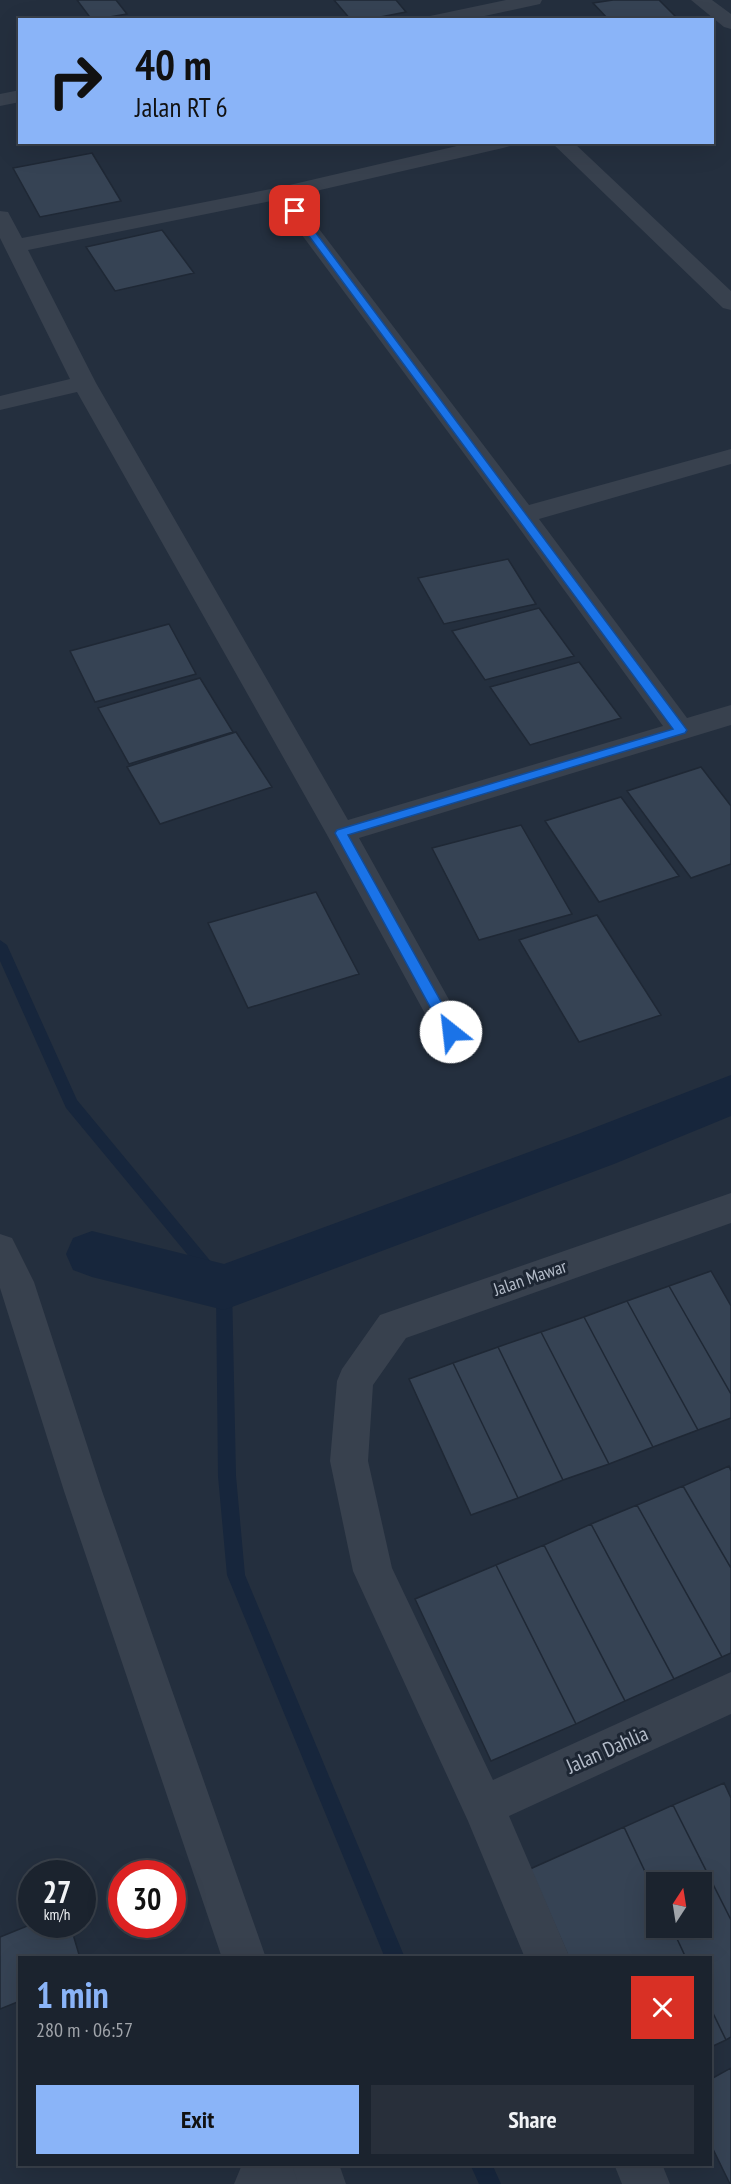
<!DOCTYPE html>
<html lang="en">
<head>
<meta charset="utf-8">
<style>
	body { margin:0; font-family:"PT Sans Narrow",sans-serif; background:#282f3a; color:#f1f3f6; height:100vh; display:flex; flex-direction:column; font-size:22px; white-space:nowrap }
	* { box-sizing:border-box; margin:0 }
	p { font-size:20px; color:#a0a4aa }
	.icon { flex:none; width:33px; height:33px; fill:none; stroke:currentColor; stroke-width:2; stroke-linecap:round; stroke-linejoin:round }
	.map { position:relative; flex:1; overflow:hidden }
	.side { position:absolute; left:18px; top:1956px; width:694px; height:210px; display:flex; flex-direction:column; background:#1b232e; border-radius:0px; box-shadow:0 6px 24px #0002,0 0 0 2px #39404a }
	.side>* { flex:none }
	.hud { position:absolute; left:18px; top:18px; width:696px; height:126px; border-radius:0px; box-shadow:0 6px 24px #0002,0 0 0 2px #39404a; background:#8ab4f8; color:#111; overflow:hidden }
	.needle { width:39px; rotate:12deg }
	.buttons { position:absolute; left:646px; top:1872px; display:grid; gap:12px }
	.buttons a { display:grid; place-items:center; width:66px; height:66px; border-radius:0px; background:#1b232e; box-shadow:0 6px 24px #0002,0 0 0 2px #39404a; font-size:30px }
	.speed { position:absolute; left:18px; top:1860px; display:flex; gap:12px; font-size:30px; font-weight:700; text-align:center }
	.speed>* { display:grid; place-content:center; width:78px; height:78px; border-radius:50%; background:#1b232e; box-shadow:0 6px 24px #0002,0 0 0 2px #39404a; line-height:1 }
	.speed small { font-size:15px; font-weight:400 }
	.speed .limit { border:9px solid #d22; background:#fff; color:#111 }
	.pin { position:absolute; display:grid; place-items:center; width:51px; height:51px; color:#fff; margin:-26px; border-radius:12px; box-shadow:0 3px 9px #0006 }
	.me { position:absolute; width:66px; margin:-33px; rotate:331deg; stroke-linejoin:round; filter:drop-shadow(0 0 4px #0008) }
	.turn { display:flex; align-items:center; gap:21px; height:126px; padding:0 18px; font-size:27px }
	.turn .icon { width:78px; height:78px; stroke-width:2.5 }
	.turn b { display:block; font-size:42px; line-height:51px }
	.round { display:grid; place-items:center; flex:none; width:63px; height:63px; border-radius:0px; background:#282f3a }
	.head { display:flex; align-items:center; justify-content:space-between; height:102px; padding:0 18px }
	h1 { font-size:36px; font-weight:600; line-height:45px; color:#8ab4f8 }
	.cta { display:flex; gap:12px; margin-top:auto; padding:12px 18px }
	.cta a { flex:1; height:69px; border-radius:0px; background:#8ab4f8; color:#111; font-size:24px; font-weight:600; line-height:69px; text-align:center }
	.cta a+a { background:#282f3a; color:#f1f3f6 }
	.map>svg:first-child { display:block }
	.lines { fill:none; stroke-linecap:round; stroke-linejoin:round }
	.stream { fill:#17263c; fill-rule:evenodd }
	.canal { fill:#17263c; fill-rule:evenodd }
	.building { fill:#364354; stroke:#1f2835; stroke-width:1.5 }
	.minor { fill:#38414e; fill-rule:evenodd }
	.tertiary { fill:#38414e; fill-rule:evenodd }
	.route { fill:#1a73e8; stroke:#114b97; stroke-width:1.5 }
	.labels { text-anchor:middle; stroke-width:6; stroke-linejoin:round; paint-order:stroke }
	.street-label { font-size:18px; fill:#b4bcc9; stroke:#1d2633 }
	.near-street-label { font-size:21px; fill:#b4bcc9; stroke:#1d2633 }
</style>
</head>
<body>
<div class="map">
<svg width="731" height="2184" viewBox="0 0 731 2184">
	<rect width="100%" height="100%" fill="#242f3e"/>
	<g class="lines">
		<path class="stream" d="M0,940l7,5 70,155 155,187 4,189 9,99 160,383h-20l-158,-383 -9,-99 -2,-187 -150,-181 -66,-147z
			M470,2164h22l9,20h-22z"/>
		<path class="canal" d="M731,1075v41l-117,48 -390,146 -132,-33 -19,-7 -7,-16 7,-16 19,-7 132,33 354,-130z"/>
	</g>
	<path class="building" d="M77,0h39l11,14 -35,6z
		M334,0h62l10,12 -41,8h-14z
		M613,0h46l20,20h-70l-16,-17z
		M92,153l29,48 -81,16 -27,-49z
		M162,230l32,43 -79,18 -29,-44z
		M508,559l28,45 -92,20 -26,-46z
		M539,608l35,48 -89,24 -33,-49z
		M169,624l27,50 -101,28 -25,-51z
		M579,662l42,56 -91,27 -40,-58z
		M200,678l33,54 -104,32 -31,-56z
		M236,732l36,55 -112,37 -33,-57z
		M701,767l30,39v58l-40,14 -64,-87z
		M621,797l58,79 -80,26 -54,-81z
		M521,825l51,89 -93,26 -47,-92z
		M316,892l43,82 -111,34 -40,-85z
		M597,915l64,100 -82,27 -60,-102z
		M711,1271l20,35v88l-62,-108z
		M669,1286l62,108v24l-33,12 -71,-129z
		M627,1301l71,129 -45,17 -69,-130z
		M584,1317l69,130 -44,17 -68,-132z
		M541,1332l68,132 -46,16 -65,-133z
		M498,1347l65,133 -45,18 -65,-135z
		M453,1363l65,135 -47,17 -62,-136z
		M729,1466l2,5v97l-48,-82z
		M683,1486l48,82v85l-9,4 -85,-152z
		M637,1505l85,152 -48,22 -83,-155z
		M591,1524l83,155 -49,22 -81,-156z
		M544,1545l81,156 -49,23 -80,-159z
		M496,1565l80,159 -85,37 -76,-162z
		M724,1783l7,15v122l-58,-115z
		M673,1805l58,115v117l-5,3 -15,-31v-51h-25l-14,-30h30v-46h-45v15l-33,-70z
		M624,1827l33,70v31h15l14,30h-117l-39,-89z
		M32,1924h38l10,34h-60v43l-20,8v-72z
		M711,2009l15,31 -15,7z
		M731,2068v116h-1l-19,-39v-66z"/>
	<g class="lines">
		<path class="minor" d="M506,0h36l-2,4 -74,16h-38l2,-4z
			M691,0h21l19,14v15l-7,-2z
			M20,90v12l-20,4v-12z
			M474,142h39l-3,4 -7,2 -209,48 235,309 202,-56v15l-192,55 148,199 44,-13v20l-372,113 108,194 -5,9 -11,4 -11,-4 -114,-208 -249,-441 -77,18v-14l70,-17 -70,-141v-27l8,1 14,26 259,-51zM276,200l238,321 149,205 -315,94 -252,-437 -68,-133z
			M551,142h22l158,149v19l-8,-2z
			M731,1193v30l-325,115 -33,47 -5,76 24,107 101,212 238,-108v42l-222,102 61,142h-45l-57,-137 -115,-250 -23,-110 7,-80 5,-12 38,-54z
			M246,2164h68l-6,17 -6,3h-68l7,-17z
			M614,2164h48l8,20h-48z"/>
		<path class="tertiary" d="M0,1234l12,4 22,44 68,209 164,467h-44l-158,-467 -64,-203z
			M292,2164h47l7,20h-48z"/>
	</g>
	<path class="route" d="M292,209h6l389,521 -2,3 -337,102 110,197 -7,5 -5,-1 -111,-203 2,-3 336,-101 -381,-516z"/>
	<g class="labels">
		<g class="street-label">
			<text transform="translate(530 1278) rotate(-19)" y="6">Jalan Mawar</text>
		</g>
		<g class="near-street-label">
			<text transform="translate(607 1750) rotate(-24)" y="7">Jalan Dahlia</text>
		</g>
	</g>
</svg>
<div class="buttons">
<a><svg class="needle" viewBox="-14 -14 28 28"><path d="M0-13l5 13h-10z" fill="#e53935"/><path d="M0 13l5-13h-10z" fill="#a0a4aa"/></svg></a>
</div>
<div class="speed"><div>27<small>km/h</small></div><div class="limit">30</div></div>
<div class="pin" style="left:295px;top:211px;background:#d93025"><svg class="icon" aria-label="arrive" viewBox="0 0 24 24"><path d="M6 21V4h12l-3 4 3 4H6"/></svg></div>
<svg class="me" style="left:451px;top:1032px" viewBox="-20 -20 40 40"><circle r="19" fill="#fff"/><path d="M0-13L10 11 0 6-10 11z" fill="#1a73e8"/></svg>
<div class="hud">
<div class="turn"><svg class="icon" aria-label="right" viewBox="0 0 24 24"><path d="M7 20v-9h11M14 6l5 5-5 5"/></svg><div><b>40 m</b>Jalan RT 6</div></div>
</div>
<section class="side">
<div class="head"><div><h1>1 min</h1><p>280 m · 06:57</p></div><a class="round" style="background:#d93025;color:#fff"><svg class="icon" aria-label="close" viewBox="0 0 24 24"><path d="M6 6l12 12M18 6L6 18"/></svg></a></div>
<div class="cta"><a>Exit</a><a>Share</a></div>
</section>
</div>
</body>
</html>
